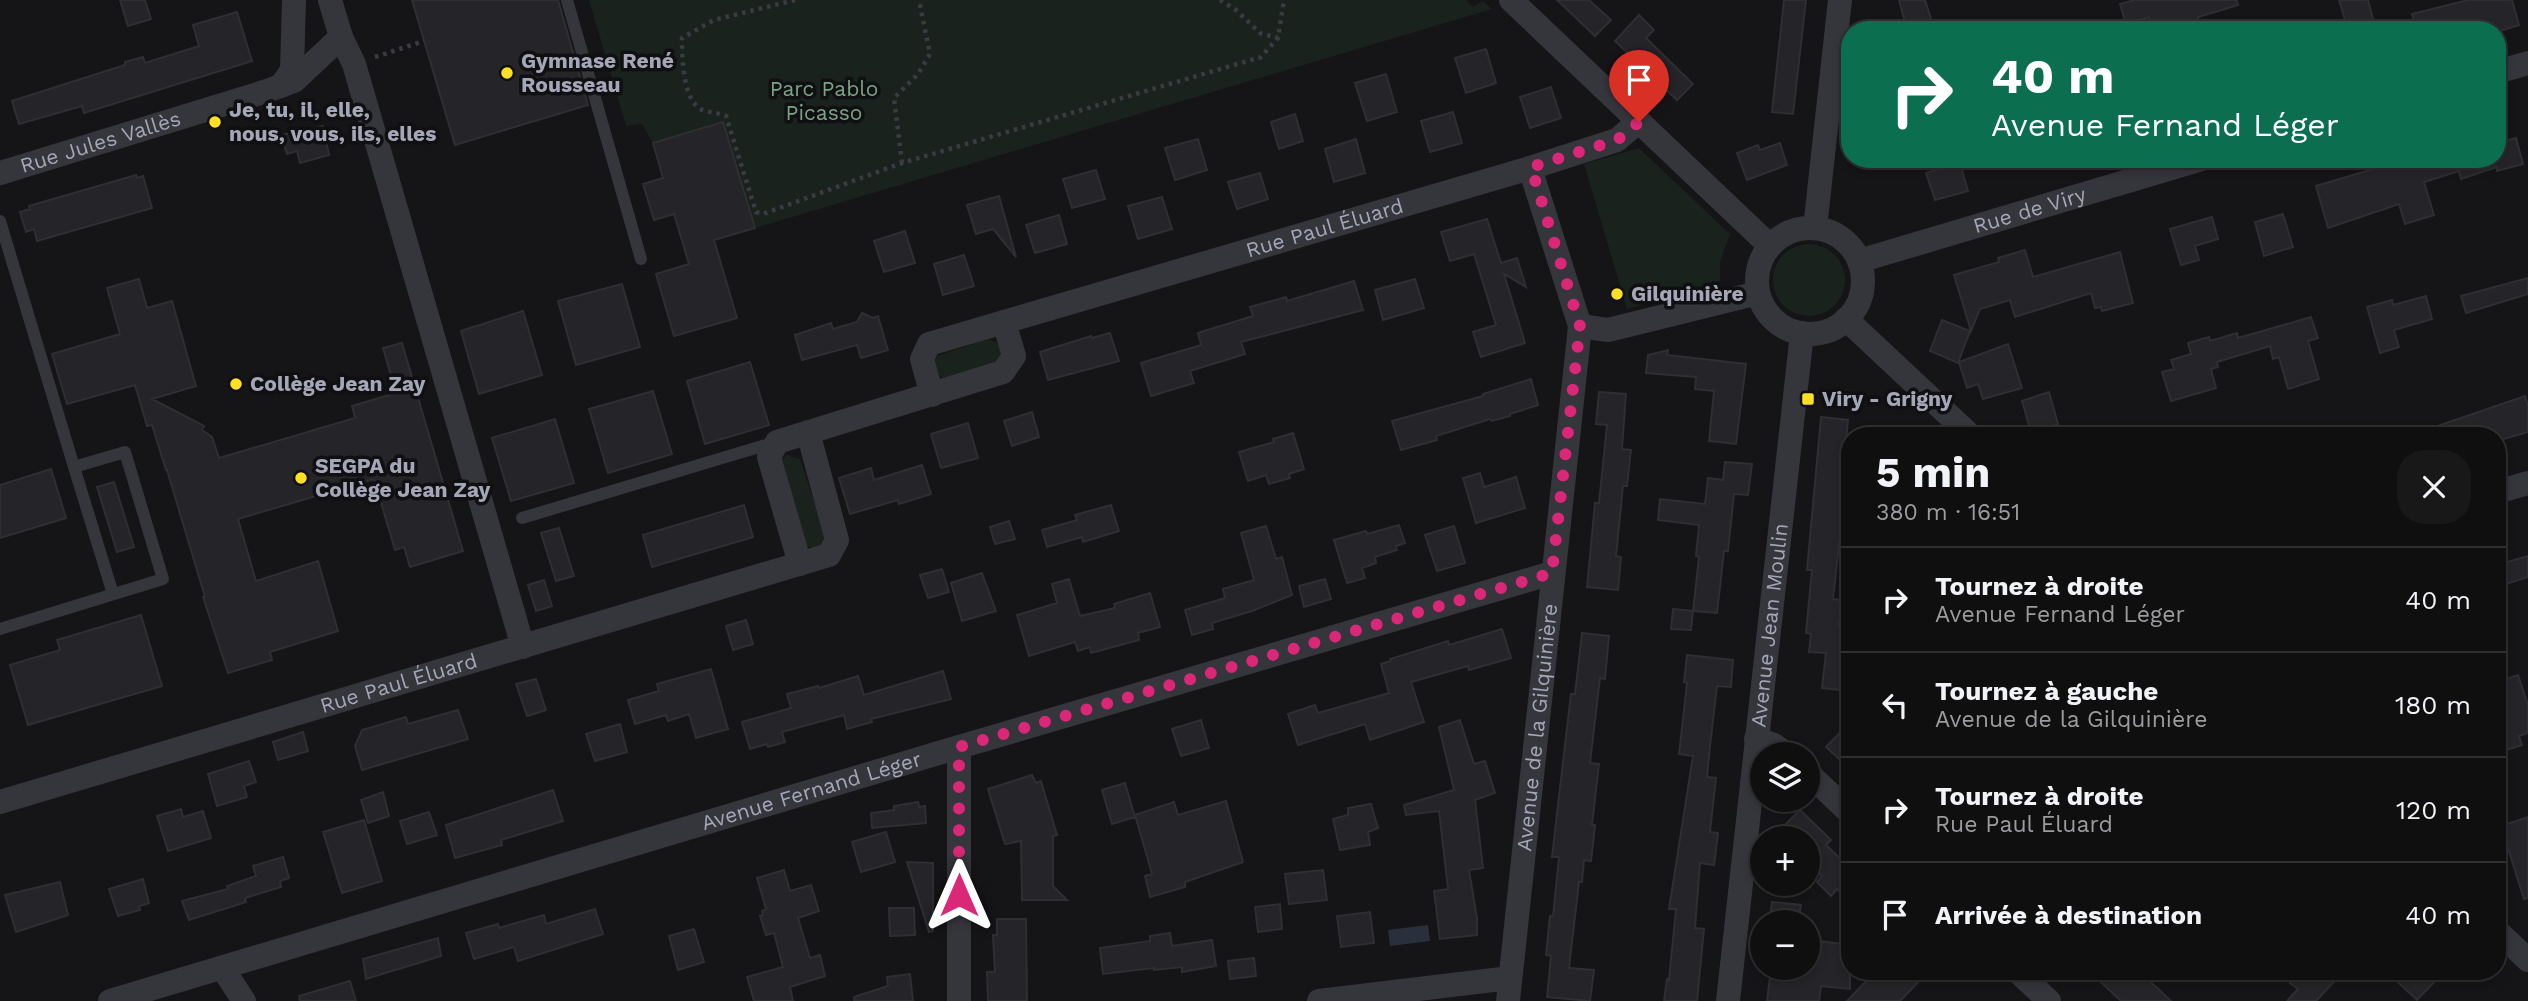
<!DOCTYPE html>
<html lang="fr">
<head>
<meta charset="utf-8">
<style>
	body { margin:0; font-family:"Work Sans",sans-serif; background:#191819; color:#f1f3f6; height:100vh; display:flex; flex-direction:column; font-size:26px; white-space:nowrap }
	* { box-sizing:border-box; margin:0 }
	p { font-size:23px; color:#9c9c9f }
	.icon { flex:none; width:38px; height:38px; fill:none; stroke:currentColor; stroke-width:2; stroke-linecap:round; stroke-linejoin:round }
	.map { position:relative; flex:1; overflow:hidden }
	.side { position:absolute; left:1841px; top:427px; width:665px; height:553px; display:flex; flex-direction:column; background:#100f10; border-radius:28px; box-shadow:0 4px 10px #0003,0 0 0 2px #302f30 }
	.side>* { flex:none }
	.banner { position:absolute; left:1841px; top:21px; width:665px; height:147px; border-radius:28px; box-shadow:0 4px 10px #0003,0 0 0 2px #302f30; background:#0b6e4f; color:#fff; overflow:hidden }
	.controls { position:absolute; left:1750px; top:742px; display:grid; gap:14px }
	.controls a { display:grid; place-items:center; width:70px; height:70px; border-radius:50%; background:#100f10; box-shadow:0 4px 10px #0003,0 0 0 2px #302f30; font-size:35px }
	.pin { position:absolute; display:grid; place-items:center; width:60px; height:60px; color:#fff; margin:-72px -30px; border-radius:50% 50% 50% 0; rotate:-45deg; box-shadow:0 0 7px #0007 }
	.pin .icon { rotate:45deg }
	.me { position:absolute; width:77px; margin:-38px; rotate:0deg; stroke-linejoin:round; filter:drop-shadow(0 0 5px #0008) }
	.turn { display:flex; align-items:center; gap:24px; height:147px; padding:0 35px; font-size:32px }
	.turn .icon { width:91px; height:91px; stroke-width:2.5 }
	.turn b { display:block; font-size:49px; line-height:60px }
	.round { display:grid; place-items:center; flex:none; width:74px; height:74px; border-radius:28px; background:#191819 }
	.head { display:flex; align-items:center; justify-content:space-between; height:119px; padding:0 35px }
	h1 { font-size:42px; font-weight:700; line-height:52px }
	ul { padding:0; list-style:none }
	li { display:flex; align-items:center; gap:21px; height:105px; padding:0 35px; border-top:2px solid #302f30 }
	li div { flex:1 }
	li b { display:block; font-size:26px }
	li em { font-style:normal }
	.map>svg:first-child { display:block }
	.green { fill:#1a221d }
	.water { fill:#29303b }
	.building { fill:#252428; stroke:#2f2e33; stroke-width:2 }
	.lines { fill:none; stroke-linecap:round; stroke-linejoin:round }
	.path { stroke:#3b3c43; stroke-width:4.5; stroke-dasharray:3.5 5; stroke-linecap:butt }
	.lane { stroke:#35353c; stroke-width:12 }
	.street { stroke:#35353c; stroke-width:24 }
	.route { stroke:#db2777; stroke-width:12; stroke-dasharray:0 21.6 }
	.poi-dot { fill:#ffdf24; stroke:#100f11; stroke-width:2.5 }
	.labels { text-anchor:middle; stroke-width:7; stroke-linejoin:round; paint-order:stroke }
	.poi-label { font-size:21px; font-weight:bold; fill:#a5a7b8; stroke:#100f11; text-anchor:start }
	.park-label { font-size:21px; fill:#7aa585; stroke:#100f11 }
	.street-label { font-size:21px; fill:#a5a7b8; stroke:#100f11 }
</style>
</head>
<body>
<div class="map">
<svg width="2528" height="1001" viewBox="0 0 2528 1001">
	<rect width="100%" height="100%" fill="#151416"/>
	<path class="green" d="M589,0h877l7,7 10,-6 9,8 -737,219 -32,-106 -70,21 -11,-19 -16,2z
		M1639,148l91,86 -10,28v19l-93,28 -43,-145z
		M1773 280a36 36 0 1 1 72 0a36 36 0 1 1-72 0Z
		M988,339l8,3 6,6 -4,15 -53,16 -6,-4 -4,-12 2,-7z
		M787,455l13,4 25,75 -2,8 -6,7 -8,-2 -6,-6 -21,-82z"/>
	<path class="water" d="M1428,925l2,16 -40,5 -2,-16z"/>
	<path class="building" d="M120,0h25l6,19 -23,7z
		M412,0h146l30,105 -133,40z
		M1557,0h32l22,20 -16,16z
		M1784,0h22l-13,114 -21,-2z
		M1899,0h26l7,22 -25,7z
		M2135,0h102l1,5 -40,12v13h-45l-4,-13 -23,7 -6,-20z
		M2339,0h29l8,30h-28z
		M2468,0h44l7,25 -16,5h-87l-4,-16z
		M237,12l15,49 -168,52 -2,-7 -63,18 -7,-23 113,-36v-3l18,-5 2,6 54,-17 -6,-21z
		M1639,15l15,15 -8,8 47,46 -16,16 -62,-59z
		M1486,49l10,34 -30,10 -11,-35z
		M1386,74l11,38 -30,9 -12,-38z
		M1551,87l10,31 -31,10 -10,-31z
		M1453,112l9,31 -32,9 -9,-31z
		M1295,114l8,27 -24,8 -8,-27z
		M723,122l32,106 -41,12 23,78 -63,18 -18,-62 33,-10 -15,-50 -20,6 -11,-36 20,-6 -10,-35z
		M323,126l6,29 -29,8 -3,-12 -10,3 -6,-19z
		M2516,138l7,26 -26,7v-4l-36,12 -2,-8 -35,11 10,33 -29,9 -6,-20 -71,24 -12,-42 91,-27h90v-16z
		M1198,139l9,31 -32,10 -10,-32z
		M1356,139l9,34 -31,9 -9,-33z
		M1780,143l7,22 -40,15 -10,-27 21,-8 2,5z
		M1960,163l8,28 -33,9 -9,-27z
		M1096,170l9,29 -33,9 -9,-29z
		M1260,173l8,26 -31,10 -9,-27z
		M136,175l1,3 6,-2 9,32 -115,33 -3,-12 -8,3 -6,-20 10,-3 -1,-3z
		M999,196l17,61 -23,-28 -17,5 -9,-29z
		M1162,197l10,32 -34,10 -10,-33z
		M2283,214l10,33 -29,9 -9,-34z
		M1059,215l8,29 -32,9 -9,-28z
		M2212,217l6,22 -23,7 4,14 -18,5 -11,-36z
		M1487,219l14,44 16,-5 9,29 -22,-13 21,69 -44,14 -8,-25 23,-7 -22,-71 -24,7 -9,-29z
		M905,231l10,32 -31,9 -10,-31z
		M2025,250l8,27 87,-25 13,51 -31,8 -1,-4 -6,1 -4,-15 -76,24 -5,-17 -30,9 -9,22 -17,-56 45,-13 -1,-4z
		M964,255l10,31 -31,9 -9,-31z
		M2528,278v16l-62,19 -5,-17z
		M139,279l8,29 25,-7 24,85 -44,13 52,27 -2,4 10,7 7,21 136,-40 -3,-12 44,-13 -13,-45 19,-5 61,208 -53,16 -6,-20 -9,3 -21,-71 -136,40 18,62 62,-20 20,70 -68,21 2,8 -44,13 -25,-76h2l-38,-127h-1l-14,-45 -5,1 -12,-41 -68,19 -15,-50 68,-20 -13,-46z
		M1415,279l9,29 -41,12 -8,-30z
		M1354,281l9,29 -122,32 4,12 -55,17 4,12 -43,13 -10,-33 60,-18 -3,-12 55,-17 -3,-9 36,-10 1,4z
		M622,284l18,63 -64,18 -18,-64z
		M2426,296l6,23 -38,11 5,17 -19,6 -13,-46 25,-7 1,5z
		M523,311l19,64 -63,19 -18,-63z
		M862,313l11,5 5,-2 10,34 -27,8 -4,-13 -55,15 -7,-25 36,-12 2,6 24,-7z
		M2311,317l7,21 -10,3 11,38 -31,10 -9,-32 -6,2 -3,-13 -53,16 1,5 -7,2 5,19 -45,13 -9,-29 12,-3 -3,-9 20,-6 -3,-11 21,-6 1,4 27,-8 1,5z
		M1942,320l28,11 -12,32 -28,-12z
		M1110,333l9,28 -71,19 -8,-28 51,-16 1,2z
		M2008,344l14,44 -39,11 -5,-15 -11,4 -8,-26z
		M1668,350l-1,5 79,9 -10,80 -27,-3 5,-50 -19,-2 1,-12 -50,-4 2,-18z
		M750,362l19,63 -64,19 -18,-63z
		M1531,379l7,26 -28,9v2l-18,5 -2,-2 -54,17 1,4 -36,10 -9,-29 91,-25v-2z
		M653,391l19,63 -64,19 -19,-64z
		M1599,392l27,2 -4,55 9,1 -4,36h-4l-7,70 5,1 -3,33 -31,-3 8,-84h4l8,-78 -11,-1z
		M2049,392l9,32 -27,8 -9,-31z
		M2525,396l3,10v26l-31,9v-5h-74v-5z
		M1032,412l7,25 -27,9 -8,-25z
		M1821,417l27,3 -6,60 8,-8v37h-7l-10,90 9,1 -3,25 11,1v65l-28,-3 4,-35 -17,-1 2,-18 -5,-1 6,-63h-5z
		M555,419l19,64 -63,18 -19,-63z
		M968,423l10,35 -37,10 -10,-34z
		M1293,433l11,36 -15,5 1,4 -21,6 -3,-9 -18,6 -9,-29 35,-10 -1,-3z
		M1725,462l27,2 -4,31 -14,-1 -6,57h-4l-7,62 -24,-2 6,-54 -3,-1 3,-31 -41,-5 2,-21 45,5 3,-26 15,2z
		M922,465l9,29 -32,10 -1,-4 -48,14 -11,-36 32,-10 3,12z
		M51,469l15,49 -66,20v-53z
		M1480,473l4,14 32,-10 9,31 -49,15 -13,-45z
		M114,482l20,65 -17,5 -20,-65z
		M744,505l9,32 -101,30 -9,-32z
		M1111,505l8,26 -36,11 -1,-5 -35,10 -5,-17 35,-10 -2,-5z
		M1009,521l6,18 -20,5 -5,-17z
		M1399,525l6,18 -9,3 1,4 -22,7 1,6 -14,5 3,10 -18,5 -13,-43 32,-9 1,3z
		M1266,526l10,33 6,-2 10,38 -40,16 -40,12 1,6 -21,6 -7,-25 40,-12 -2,-9 31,-9 -13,-47z
		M1454,526l11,37 -28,8 -12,-36z
		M559,528l15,48 -18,5 -15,-48z
		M2528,556v21l-31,10v-22z
		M942,569l7,23 -21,6 -8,-23z
		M982,573l14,38 -34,10 -11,-38z
		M1069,579l11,37 35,-8 -1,-4 36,-11 10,34 -22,6 1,7 -48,13 -1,-6 -12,4 -3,-9 -46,14 -12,-41 40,-12 -5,-19z
		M1325,579l6,20 -27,8 -5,-21z
		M544,580l8,26 -16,5 -8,-26z
		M1673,609l20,2 -2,19 -20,-1z
		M141,615l21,71 -134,39 -18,-60 50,-15 -3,-10z
		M746,620l7,24 -20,6 -7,-24z
		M1502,629l9,29 -42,12 -1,-4 -57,16 13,40 -54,18 -5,-16 -67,21 -10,-31 27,-9 3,8 71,-20 -8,-29 10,-3 -1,-2 58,-18 1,4z
		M1582,633l27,3 -4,43 -5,-1 -10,85 9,1 -7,61h3l-4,36 -7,-1 -2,22h-3l-10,86 25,2 -4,31 -43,-4 4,-41 -5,-1 4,-39h3l6,-59h-7l4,-35 15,-128h4z
		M1687,655l46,5 -2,27 -14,-1 -7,60 -3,31 9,1 -6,54 8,1 -4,32 -14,-2 -5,65 9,1 -7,72h-33l3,-22 2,1 7,-71h-7l24,-153 -14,-2 8,-71 -3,-1z
		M711,669l17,60 -32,9 -7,-24 -21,7 -2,-6 -31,9 -7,-24 31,-9 -2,-7z
		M943,671l8,28 -80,20 1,3 -25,7 -3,-14 -62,17 3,10 -17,5 -1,-3 -17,5 -8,-27 49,-14 -4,-14 31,-8 1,2 39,-12 6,19z
		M2518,675l10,30v28l-9,3 3,9 -25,8v-71z
		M536,679l10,31 -19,6 -11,-32z
		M458,710l10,29 -106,31 -7,-24 7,-16 44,-13 2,7z
		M1201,720l8,28 -28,8 -9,-27z
		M1460,720l14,44 11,-3 10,32 -20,7 8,68 -14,2 8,48v17l-37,4 -6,-48 14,-2 -9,-78 -33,4 -2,-10 50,-15 -15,-63z
		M1850,722v47l-24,-22z
		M620,724l7,28 -32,9 -9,-27z
		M303,732l5,19 -30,9 -5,-18z
		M249,761l7,21 -12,4 3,11 -30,9 -9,-32z
		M1032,775l4,8 5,-2 16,54 -4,1v50l14,14h-45l-1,-59 -16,3 -17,-55z
		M1125,783l10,34 -23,7 -10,-34z
		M553,790l10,31 -62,19 1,5 -47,13 -9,-33z
		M383,792l6,24 -21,7 -7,-23z
		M1226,801l17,61 -58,20v5l-35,10 -5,-21 7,-2 -17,-59 39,-13 4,13z
		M918,802l1,5 6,-1 1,17 -54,5 -1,-15 23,-3v-4z
		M1371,804l7,24 -10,4 2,13 -30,5 -7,-31 15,-4v-7z
		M181,809l2,8 20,-6 8,27 -43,13 -11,-35z
		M1800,810l31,30 -5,5 24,23v33l-13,-12 -6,7 -14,-14 5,-6 -14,-13v-25h-13l-12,-11z
		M429,812l8,23 -30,9 -7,-23z
		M2528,817v81l-4,1 -23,-73z
		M364,820l18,61 -40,12 -19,-61z
		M886,832l9,30 -34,10 -9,-30z
		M283,857l6,21 -9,3 1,6 -36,11 1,4 -57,18 -7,-19 46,-12 -1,-3 29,-10 -3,-10z
		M907,862l26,1v68l-4,1z
		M784,870l6,21 21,-6 8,26 -21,7 12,40 10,-3 5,21 -35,11 3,14h-39l-7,-24 36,-10 -9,-34 -8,2 -6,-19 3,-1 -1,-4 4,-2 -9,-31z
		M1323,870l4,30 -38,4 -4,-30z
		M143,879l6,24 -10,3 1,4 -22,6 -9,-27z
		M60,882l8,33 -52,17 -11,-37z
		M1772,902l29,3 -3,17h-28z
		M1280,904l2,25 -24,3 -3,-25z
		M889,908h25l1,27 -25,1z
		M595,909l8,25 -85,27 -4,-14 -40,12 -8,-26 32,-9 1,4 45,-13 2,9z
		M1370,912l4,31 -33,4 -4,-31z
		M997,919h29l1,82h-39l-1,-29h8l-2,-37h4z
		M694,929l10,33 -26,8 -9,-34z
		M1170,933l2,13 40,-6 4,26 -34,6v-5l-28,3v-2l-51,6 -3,-26 50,-7v-5z
		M438,938l3,18 -75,23 -3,-20z
		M1811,940l39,5v44l-29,-3 -2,15h-52l4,-33h37z
		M1254,958l2,18 -26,3 -2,-18z
		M1876,971h53l-29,30h-53z
		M2089,971h50l32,30h-50z
		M2301,971h43l-28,30h-29l11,-12 -8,-6z
		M2386,971h59l-28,29z
		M910,974l3,27h-59v-4l34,-11 -1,-9z
		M350,981l6,20h-56l-1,-5z"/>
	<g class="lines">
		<path class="path" d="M795,0l-81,20 -32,18c0,19 1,59 17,70 7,5 19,4 27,8l30,96 7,2 139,-51 359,-106 17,-19 6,-38
			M1220,0l16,10 24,23 18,5
			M375,57l49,-16
			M902,163l-8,-65 24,-24 12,-20 -11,-54"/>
		<path class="lane" d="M567,0l74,259
			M0,221l74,246 51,-15 38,127 -163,50
			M74,467l39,127
			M522,518l254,-76"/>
		<g class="street">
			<path d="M330,0l11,37 13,27 169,583"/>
			<path d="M1511,0l259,246"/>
			<path d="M2497,72l31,-9"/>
			<path d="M281,86l11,-16 2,-70"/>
			<path id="s1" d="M0,173l264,-81 30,-11 47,-44"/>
			<path d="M1815,228l25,-228"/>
			<circle cx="1810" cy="281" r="53"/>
			<path id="s2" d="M1859,261l343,-102"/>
			<path d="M1846,319l125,117"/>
			<path d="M1580,326l28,4 150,-37"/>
			<path d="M932,395l-10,-36 7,-15 75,-22"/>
			<path d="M2497,492l31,-9"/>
			<path id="s3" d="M800,564l-31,-107 8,-15 226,-70 11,-16 -10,-34 526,-154 87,-28 21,-18"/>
			<path d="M1756,739l18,6 13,9"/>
			<path d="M1808,773l42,40"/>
			<path id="s4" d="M0,802l829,-247 8,-15 -29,-108"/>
			<path d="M2497,931l31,29"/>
			<path d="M223,969l21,32"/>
			<path d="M2017,971l32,30"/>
			<path id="s5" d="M110,1001l832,-249 610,-179"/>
			<path d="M959,1001v-254"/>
			<path d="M1319,1001l191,-23"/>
			<path id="s6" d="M1508,1001l72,-675 -50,-158"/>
			<path id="s7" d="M1728,1001l74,-668"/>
		</g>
	</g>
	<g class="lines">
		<path class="route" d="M959,895v-148l593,-174 28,-247 -49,-159 86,-27 22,-18"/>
	</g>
	<g class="poi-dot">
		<circle cx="507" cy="73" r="7"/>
		<circle cx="215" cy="122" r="7"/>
		<circle cx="1617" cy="294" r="7"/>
		<circle cx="236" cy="384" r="7"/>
		<rect x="1801" y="392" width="14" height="14" rx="3.5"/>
		<circle cx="301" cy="478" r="7"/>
	</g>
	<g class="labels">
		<g class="poi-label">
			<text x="521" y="68">Gymnase René<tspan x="521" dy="24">Rousseau</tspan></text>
			<text x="229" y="117">Je, tu, il, elle,<tspan x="229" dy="24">nous, vous, ils, elles</tspan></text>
			<text x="1631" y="301">Gilquinière</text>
			<text x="250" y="391">Collège Jean Zay</text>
			<text x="1822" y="406">Viry - Grigny</text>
			<text x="315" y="473">SEGPA du<tspan x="315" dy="24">Collège Jean Zay</tspan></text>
		</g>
		<g class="park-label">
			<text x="824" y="96">Parc Pablo<tspan x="824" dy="24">Picasso</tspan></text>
		</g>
		<g class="street-label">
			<text dy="7" stroke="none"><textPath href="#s1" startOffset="105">Rue Jules Vallès</textPath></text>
			<text dy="7" stroke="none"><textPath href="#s2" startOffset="178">Rue de Viry</textPath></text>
			<text dy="7" stroke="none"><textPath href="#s3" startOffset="754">Rue Paul Éluard</textPath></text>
			<text dy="7" stroke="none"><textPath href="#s7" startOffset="378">Avenue Jean Moulin</textPath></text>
			<text dy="7" stroke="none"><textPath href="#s4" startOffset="416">Rue Paul Éluard</textPath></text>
			<text dy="7" stroke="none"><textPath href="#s6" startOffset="275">Avenue de la Gilquinière</textPath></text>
			<text dy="7" stroke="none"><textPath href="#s5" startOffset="732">Avenue Fernand Léger</textPath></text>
		</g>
	</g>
</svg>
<div class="controls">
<a><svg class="icon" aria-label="layers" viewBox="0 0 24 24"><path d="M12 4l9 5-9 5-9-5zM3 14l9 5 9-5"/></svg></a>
<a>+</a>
<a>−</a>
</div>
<div class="pin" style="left:1639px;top:122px;background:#d93025"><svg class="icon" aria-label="arrive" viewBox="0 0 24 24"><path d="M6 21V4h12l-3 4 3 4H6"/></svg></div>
<svg class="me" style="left:959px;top:895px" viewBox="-20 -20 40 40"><path d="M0-17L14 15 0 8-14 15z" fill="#db2777" stroke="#fff" stroke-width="4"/></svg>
<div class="banner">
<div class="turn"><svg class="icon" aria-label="right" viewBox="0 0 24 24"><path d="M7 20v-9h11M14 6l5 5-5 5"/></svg><div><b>40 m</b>Avenue Fernand Léger</div></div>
</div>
<section class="side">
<div class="head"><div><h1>5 min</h1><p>380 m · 16:51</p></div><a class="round"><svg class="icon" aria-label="close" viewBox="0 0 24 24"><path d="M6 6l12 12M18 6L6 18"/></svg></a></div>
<ul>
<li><svg class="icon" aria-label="right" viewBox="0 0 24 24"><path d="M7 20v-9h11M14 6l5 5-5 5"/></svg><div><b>Tournez à droite</b><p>Avenue Fernand Léger</p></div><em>40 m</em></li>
<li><svg class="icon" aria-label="left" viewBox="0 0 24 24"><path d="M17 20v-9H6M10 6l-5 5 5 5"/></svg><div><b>Tournez à gauche</b><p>Avenue de la Gilquinière</p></div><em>180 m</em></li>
<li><svg class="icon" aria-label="right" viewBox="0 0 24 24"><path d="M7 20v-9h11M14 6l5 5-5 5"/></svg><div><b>Tournez à droite</b><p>Rue Paul Éluard</p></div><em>120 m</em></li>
<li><svg class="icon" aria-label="arrive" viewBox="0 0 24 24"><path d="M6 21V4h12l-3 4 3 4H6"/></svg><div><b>Arrivée à destination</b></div><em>40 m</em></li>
</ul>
</section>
</div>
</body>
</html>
